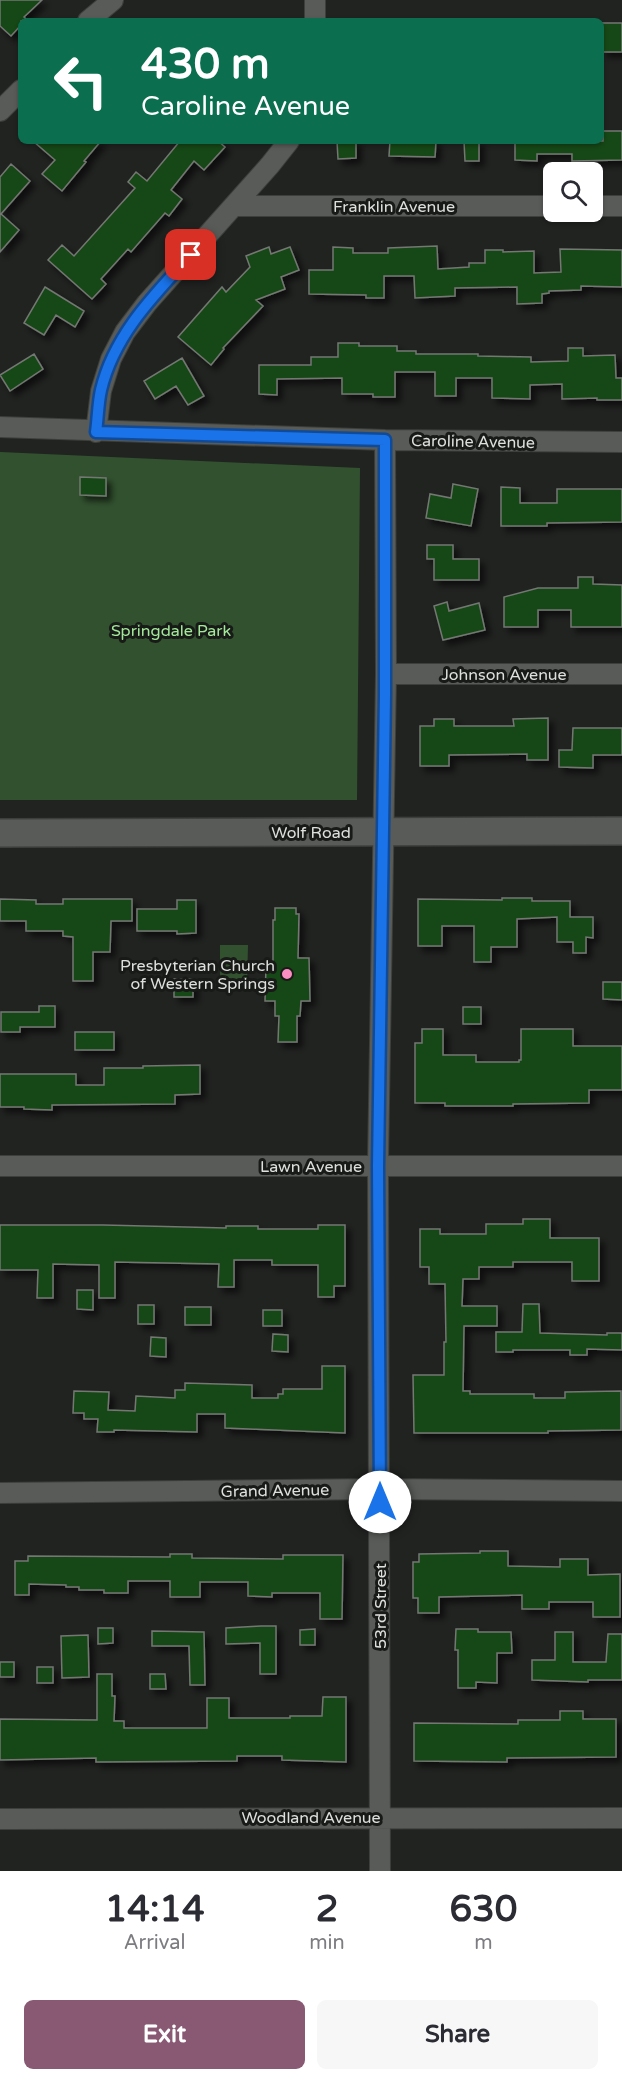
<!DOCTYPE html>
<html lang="en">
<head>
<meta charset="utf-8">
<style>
	body { margin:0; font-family:"Varela Round",sans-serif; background:#f7f7f7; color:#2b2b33; height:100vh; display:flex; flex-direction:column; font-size:22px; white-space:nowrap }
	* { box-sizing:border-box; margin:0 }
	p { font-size:20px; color:#7c7c81 }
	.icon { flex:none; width:33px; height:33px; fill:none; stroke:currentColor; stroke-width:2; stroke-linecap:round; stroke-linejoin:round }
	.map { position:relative; height:1871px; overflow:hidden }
	.side { display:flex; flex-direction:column; background:#fff; flex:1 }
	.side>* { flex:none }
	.banner { position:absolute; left:18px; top:18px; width:586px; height:126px; border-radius:9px; box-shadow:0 2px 4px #0004; background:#0b6e4f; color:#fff; overflow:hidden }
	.tools { position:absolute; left:543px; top:162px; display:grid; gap:12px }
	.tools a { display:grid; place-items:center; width:60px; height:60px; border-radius:9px; background:#fff; box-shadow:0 2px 4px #0004; font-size:30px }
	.pin { position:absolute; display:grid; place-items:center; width:51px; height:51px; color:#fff; margin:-26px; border-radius:12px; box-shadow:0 3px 9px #0006 }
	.me { position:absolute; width:66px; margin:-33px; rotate:0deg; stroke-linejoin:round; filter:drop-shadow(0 0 4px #0008) }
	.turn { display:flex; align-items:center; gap:21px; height:126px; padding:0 24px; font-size:27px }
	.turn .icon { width:78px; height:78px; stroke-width:2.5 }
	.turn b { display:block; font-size:42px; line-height:51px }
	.eta { display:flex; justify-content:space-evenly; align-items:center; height:102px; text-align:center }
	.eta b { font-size:36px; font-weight:700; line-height:42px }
	.primary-button { display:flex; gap:12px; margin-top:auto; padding:12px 24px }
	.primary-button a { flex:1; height:69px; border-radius:9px; background:#895873; color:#fff; font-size:24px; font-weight:700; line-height:69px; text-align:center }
	.primary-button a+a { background:#f7f7f7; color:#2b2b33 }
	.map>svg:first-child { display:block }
	.green { fill:#32522f }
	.building { fill:#164712; stroke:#747774; stroke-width:1.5; filter:url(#shadow) }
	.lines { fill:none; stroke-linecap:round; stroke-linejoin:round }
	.street-casing { stroke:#3d3f3d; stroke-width:22 }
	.secondary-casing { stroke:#3d3f3d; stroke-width:30 }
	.street { stroke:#585b58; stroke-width:20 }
	.secondary { stroke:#585b58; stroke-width:27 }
	.route-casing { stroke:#114b97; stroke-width:15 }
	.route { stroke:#1a73e8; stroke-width:10 }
	.poi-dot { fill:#fc8fc1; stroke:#181a17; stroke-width:2 }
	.labels { text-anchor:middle; stroke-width:6; stroke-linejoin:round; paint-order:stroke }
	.street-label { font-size:16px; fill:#dee0de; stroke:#181a17 }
	.park-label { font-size:16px; fill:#a3e99a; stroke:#181a17 }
	.poi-label { font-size:16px; fill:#dee0de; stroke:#181a17; text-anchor:end }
</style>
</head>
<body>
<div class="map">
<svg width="622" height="1871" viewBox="0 0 622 1871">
	<defs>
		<filter id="shadow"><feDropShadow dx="5" dy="5" stdDeviation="3" flood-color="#0009"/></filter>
	</defs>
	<rect width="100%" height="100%" fill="#212321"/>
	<path class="green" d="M0,452l360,16 -3,332h-357z
		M220,945h28l-1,40h-27z"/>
	<path class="building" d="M0,0h42l-18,17 2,2 -5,2v4l-10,11 -11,-10z
		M602,23h20v29h-20z
		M603,131h19v29l-50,1v-7h-35v7l-22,-1v-19h88z
		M33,141h68l-17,20 2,1 -24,29 -20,-17 13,-14z
		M180,141h38l7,6 -21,23 -10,-9 -23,29 11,9 -13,17 -4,-3 -34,39 -3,-3 -27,30 5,5 -14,15 -44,-39 14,-15 12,11 61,-68 -7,-6 8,-10 11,9z
		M337,141h19v17l-18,1z
		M390,141h46l-1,16 -46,-1z
		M464,141h15v20h-14z
		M11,164l19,17 -29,33 18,16 -19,22v-75z
		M437,246l1,23 31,-2v-4h16v-13h18v2l31,-1v22l27,-1 -1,-23 62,1v37l-41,-1v4l-32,1v2l-7,1v9l-25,1v-17l-62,1v8l-40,2 -1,-22h-30v22h-18v-3l-57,-1v-24h24v-23l20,1v5h35v-5z
		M269,247l2,7 19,-7 9,23 -18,7 4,12 -29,11 7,6 -40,42 1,1 -13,16 -33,-28 44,-50 4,5 24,-25 -4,-11z
		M45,287l39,24 -9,16 -19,-12 -12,20 -20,-12z
		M338,343h21v3h38v5h19v3h62v2l53,1v5l37,-1v-13h15v8l32,-1 1,23h6v22h-25v-2l-35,1v-15l-32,1v14l-38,-1v-20h-36v18h-21v-24h-40v25h-22v-3h-31v-16l-65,1v16l-18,-1v-29h52v-8h27z
		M34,354l9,15 -33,22 -10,-16z
		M182,358l22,38 -16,9 -12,-19 -21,13 -11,-18z
		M80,477l26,1v18l-26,-1z
		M453,484l25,5 -7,37 -45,-8 4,-24 21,4z
		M501,487l19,1v15h37v-14h65v33l-75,1v3h-46z
		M427,545h26v14h26v21h-45v-21h-7z
		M578,577h15v7l29,1v42h-51v-17h-33v17h-34v-30l34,-9h40z
		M447,602l2,9 30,-8 6,27 -42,10 -9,-34z
		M548,718v42h-21v-6l-78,1v11h-29v-40h14v-7h20v7h60l-1,-7z
		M573,728h49v27h-29v13l-34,-1v-17h13z
		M502,898h30v3h38v16h23v21l-7,-1v16h-13v-11h-16v-25l-40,2v28h-26v15h-17v-36h-32v20h-24v-47l84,1z
		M0,899l36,1v4h27v-5h69v22h-21l-1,31h-17v29h-20v-44l-10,-1v-5h-37v-10h-26z
		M177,900h19v33l-19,1v-3h-40v-22h40z
		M275,908h21v6h3l-1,44h11l1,43h-9l-1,15h-3v26h-19l1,-26h-4v-15h-10l1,-34h7v-47h2z
		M174,979h19v18h-19z
		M603,982h19v18l-19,-1z
		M39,1006h16v21h-35v5h-19v-20h38z
		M463,1007h18v17h-18z
		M422,1029h21v26h33v7h43v-2h2v-31h52v17h49v44h-33v13l-76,1v2h-68v-3h-30v-60h7z
		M75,1032h39v18h-39z
		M200,1065v29l-25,1v9l-123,1v5l-28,-1v-2h-24v-33h76v11h28v-17h39v-2z
		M523,1219h27v19h49v43h-27v-19h-59v5h-34v12h-16l-1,27h35v20h-33l-1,65h7v3h64v4h31v-6l56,-1v39l-73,1v2h-134l-1,-58h31v-33h2l-1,-58h-16v-17h-9v-38h20v5h46v-10h37z
		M0,1225h103l123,3v-2h32v3h60v-4h27v61h-11v11h-16v-32h-46v-5h-38v27h-16l1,-23 -104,-2v36h-16v-33l-46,-1v34h-16l1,-28h-38z
		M77,1290h16v20l-16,-1z
		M523,1304h16l1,29 67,2v-2h15v17l-35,-1v6h-17v-5h-57v2h-17v-20h26z
		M138,1305h16v19h-16z
		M185,1307h26v18h-26z
		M263,1310h19v16h-19z
		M273,1334l15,1v17l-16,-1z
		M151,1337l15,1v19l-16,-1z
		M322,1366h23v67l-120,-5v-14h-28v18l-83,-2v2h-17l1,-13h-14v-6h-11l1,-22 35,1 -1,18 27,1 1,-15 39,2v-8h10v-7l67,2v13h26v-4h5v-5h39z
		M480,1551h28v15l52,1v-8h28v16l32,-1v43h-27v-15h-44v7h-27v-14l-83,2v16h-21v-15h-5v-36h6v-8l61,-1z
		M170,1554h22v4l91,1v-4h60l-1,64h-22v-26h-48v4l-24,-1v-14h-48v15h-30v-16h-42v12h-24v-3h-25v-3h-13v-2l-37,-1v11h-14v-34h13v-5l142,1z
		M261,1626h15v48h-16v-31l-34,1v-16z
		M98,1628h15v15l-15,1z
		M315,1629v16h-15v-15z
		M456,1629h22v3h33l1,21h-15v30l-21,-1v6h-18v-38h-3z
		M152,1631l52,1 1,53h-15l-1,-39h-37z
		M555,1632h18v30h33l2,-28h14v46h-34v2l-56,-2v-20h23z
		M88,1635l1,42 -27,1 -1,-42z
		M0,1662h14v15h-14z
		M37,1667h16v16h-16z
		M97,1674h15v22h3l-1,25h10v7h83v-30h22v20h61v-2h32l1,-19h23v65l-64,-2v-4h-45v5l-141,1v-4l-96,2v-41l97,1z
		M150,1674h15l1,15h-16z
		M560,1711h23v8h33v38l-109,1v4l-93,-1v-38l104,1v-4h42z"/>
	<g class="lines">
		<defs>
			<path id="street" d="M315,0v21
				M88,21l25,-21
				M0,111l21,-21
				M235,206h319
				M592,206h30
				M0,427l385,13 237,2
				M96,432l5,-41 10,-32 14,-27 22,-29 123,-138 19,-24
				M386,674h236
				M0,1166h622
				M0,1493l380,-4 242,2
				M0,1819l622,-1
				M380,1871l-2,-706 8,-491 -1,-234"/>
			<path id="secondary" d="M0,833l622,-2"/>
		</defs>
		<use href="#street" class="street-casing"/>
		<use href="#secondary" class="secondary-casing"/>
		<use href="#street" class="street"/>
		<use href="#secondary" class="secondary"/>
	</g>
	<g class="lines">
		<defs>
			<path id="route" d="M191,255c-37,40 -77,80 -90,135 -3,13 -3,28 -5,42l289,8v255l-7,471 2,336"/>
		</defs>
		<use href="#route" class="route-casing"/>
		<use href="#route" class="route"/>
	</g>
	<circle class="poi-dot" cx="287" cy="974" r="6"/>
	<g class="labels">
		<g class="street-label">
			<text x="394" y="212">Franklin Avenue</text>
			<text transform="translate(473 441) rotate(1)" y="6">Caroline Avenue</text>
			<text x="504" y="680">Johnson Avenue</text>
			<text x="311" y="838">Wolf Road</text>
			<text x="311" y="1172">Lawn Avenue</text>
			<text transform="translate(275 1490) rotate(-1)" y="6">Grand Avenue</text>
			<text transform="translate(380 1606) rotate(-90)" y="6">53rd Street</text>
			<text x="311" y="1823">Woodland Avenue</text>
		</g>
		<g class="park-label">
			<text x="171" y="636">Springdale Park</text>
		</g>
		<g class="poi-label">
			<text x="275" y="971">Presbyterian Church<tspan x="275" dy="18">of Western Springs</tspan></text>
		</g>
	</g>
</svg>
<div class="tools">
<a><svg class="icon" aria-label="search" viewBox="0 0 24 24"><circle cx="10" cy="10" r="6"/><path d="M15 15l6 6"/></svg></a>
</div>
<div class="pin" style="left:191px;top:255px;background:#d93025"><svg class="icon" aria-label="arrive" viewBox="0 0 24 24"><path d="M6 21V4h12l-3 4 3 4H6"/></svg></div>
<svg class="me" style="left:380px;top:1502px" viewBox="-20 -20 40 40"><circle r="19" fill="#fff"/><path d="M0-13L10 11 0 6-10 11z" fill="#1a73e8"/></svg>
<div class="banner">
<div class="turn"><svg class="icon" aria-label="left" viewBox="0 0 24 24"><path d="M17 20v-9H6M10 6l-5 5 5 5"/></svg><div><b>430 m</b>Caroline Avenue</div></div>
</div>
</div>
<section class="side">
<div class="eta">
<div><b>14:14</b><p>Arrival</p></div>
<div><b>2</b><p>min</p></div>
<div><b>630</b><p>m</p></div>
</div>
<div class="primary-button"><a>Exit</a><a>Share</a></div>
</section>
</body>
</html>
